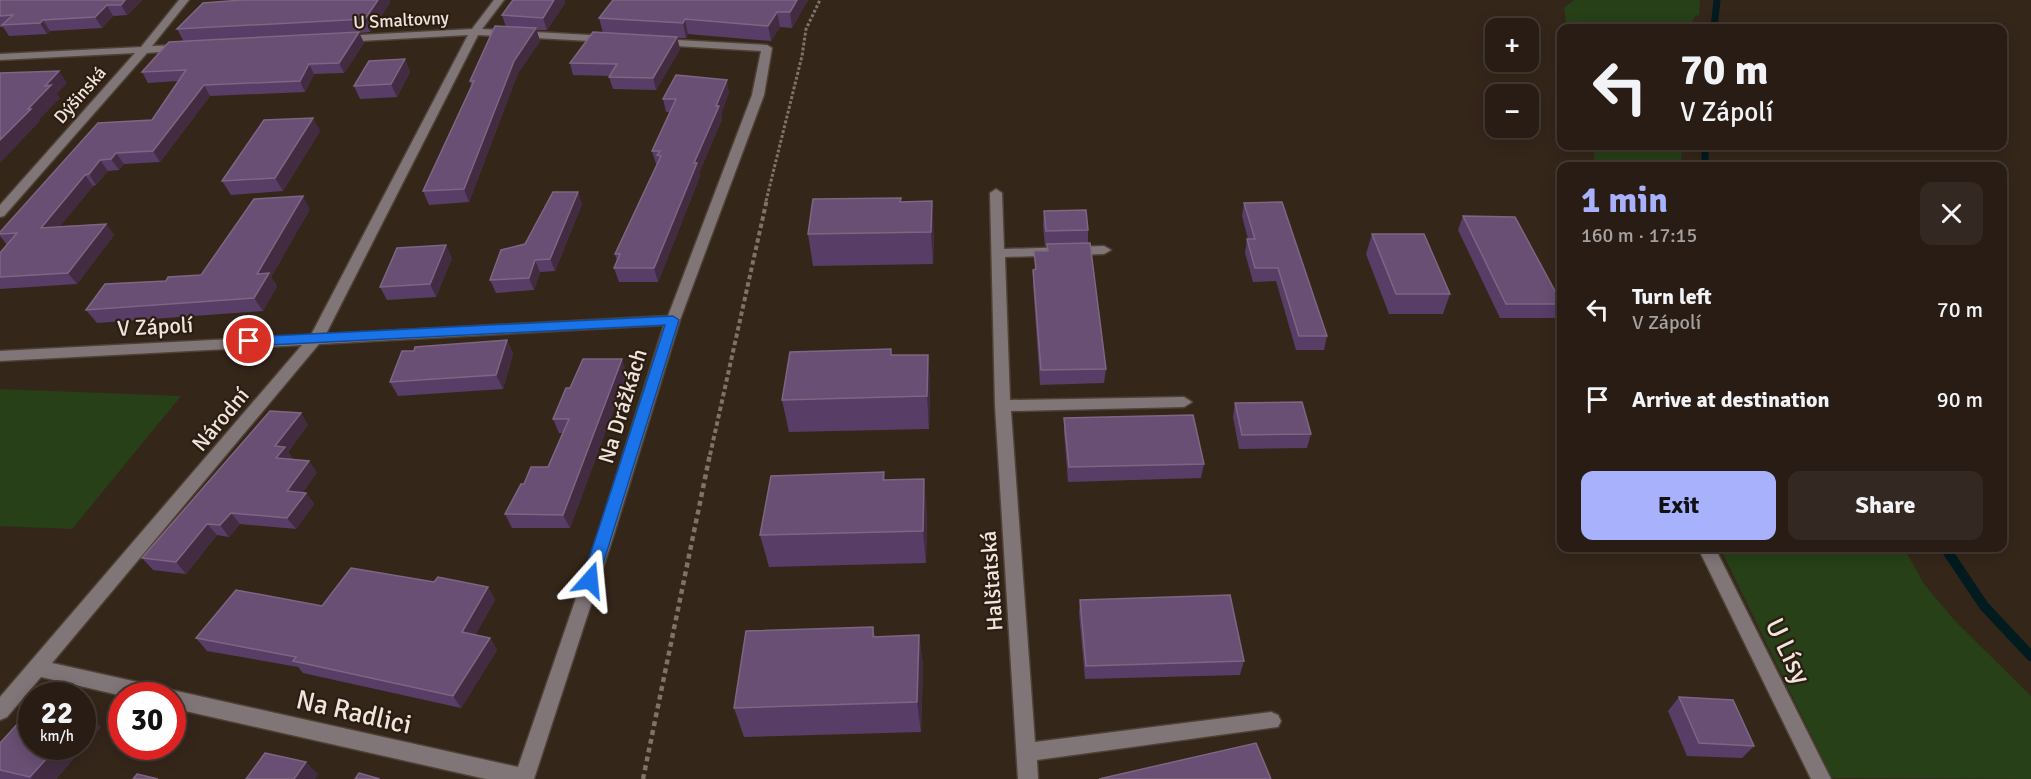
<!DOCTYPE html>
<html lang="en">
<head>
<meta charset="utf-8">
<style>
	body { margin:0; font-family:Signika,sans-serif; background:#342922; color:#f1f3f6; height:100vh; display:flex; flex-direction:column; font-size:22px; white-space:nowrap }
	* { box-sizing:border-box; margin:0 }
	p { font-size:20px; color:#a5a1a0 }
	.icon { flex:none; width:33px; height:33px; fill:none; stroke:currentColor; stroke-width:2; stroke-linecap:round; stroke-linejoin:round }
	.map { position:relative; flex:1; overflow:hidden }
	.details { position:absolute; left:1557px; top:162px; width:450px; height:390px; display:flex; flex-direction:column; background:#281c14; border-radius:12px; box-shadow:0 3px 15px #0003,0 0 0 2px #443a34 }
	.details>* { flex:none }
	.top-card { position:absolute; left:1557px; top:24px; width:450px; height:126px; border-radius:12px; box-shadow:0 3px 15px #0003,0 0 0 2px #443a34; background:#281c14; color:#f1f3f6; overflow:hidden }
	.controls { position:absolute; left:1485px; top:18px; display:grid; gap:12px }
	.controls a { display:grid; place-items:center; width:54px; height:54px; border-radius:12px; background:#281c14; box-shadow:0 3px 15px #0003,0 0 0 2px #443a34; font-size:30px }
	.speed { position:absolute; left:18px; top:682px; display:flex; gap:12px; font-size:30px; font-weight:700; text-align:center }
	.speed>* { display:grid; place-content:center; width:78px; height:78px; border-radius:50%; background:#281c14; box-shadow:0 3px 15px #0003,0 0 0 2px #443a34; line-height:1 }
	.speed small { font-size:15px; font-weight:400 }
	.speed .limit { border:9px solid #d22; background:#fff; color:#111 }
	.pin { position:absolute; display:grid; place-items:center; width:51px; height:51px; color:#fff; margin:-26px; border:3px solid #fff; border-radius:50%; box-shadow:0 2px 6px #0007 }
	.me { position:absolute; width:66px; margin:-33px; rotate:18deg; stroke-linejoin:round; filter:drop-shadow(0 0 4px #0008) }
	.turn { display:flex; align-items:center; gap:21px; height:126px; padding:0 24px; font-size:27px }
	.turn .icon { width:78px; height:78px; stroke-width:2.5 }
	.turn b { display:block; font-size:42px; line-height:51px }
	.round { display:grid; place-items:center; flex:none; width:63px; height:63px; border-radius:12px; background:#342922 }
	.head { display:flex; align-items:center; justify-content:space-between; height:102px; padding:0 24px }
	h1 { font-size:36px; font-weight:800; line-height:45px; color:#a7b1fc }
	.cta { display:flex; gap:12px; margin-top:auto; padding:12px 24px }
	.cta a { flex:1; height:69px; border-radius:12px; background:#a7b1fc; color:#111; font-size:24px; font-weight:800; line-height:69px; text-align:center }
	.cta a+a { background:#342922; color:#f1f3f6 }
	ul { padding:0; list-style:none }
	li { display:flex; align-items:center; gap:18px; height:90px; padding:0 24px }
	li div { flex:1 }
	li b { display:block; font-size:22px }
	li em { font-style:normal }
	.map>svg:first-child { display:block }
	.green { fill:#274018 }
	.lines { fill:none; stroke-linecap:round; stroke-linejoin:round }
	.stream-far1 { stroke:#011b1e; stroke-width:7 }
	.stream { stroke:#011b1e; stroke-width:10 }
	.minor-casing { stroke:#4f4135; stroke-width:3 }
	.path-far2 { stroke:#7f7268; stroke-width:3; stroke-dasharray:3 2; stroke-linecap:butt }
	.path-far1 { stroke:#7f7268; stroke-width:4; stroke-dasharray:4.5 3; stroke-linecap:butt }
	.path { stroke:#7f7268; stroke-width:4.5; stroke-dasharray:5 4; stroke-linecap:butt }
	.minor { fill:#807577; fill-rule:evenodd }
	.wall { fill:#583d66 }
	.shaded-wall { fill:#432c42 }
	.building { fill:#694f73; stroke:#7e6683; stroke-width:1.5 }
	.route { fill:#1a73e8; stroke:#114b97; stroke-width:1.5 }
	.labels { text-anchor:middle; stroke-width:4.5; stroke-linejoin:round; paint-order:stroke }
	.far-street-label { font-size:18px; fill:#efe5dd; stroke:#2b1d11 }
	.street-label { font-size:22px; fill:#efe5dd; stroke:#2b1d11 }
	.near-street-label { font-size:27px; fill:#efe5dd; stroke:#2b1d11 }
</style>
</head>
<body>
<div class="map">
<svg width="2031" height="779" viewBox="0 0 2031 779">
	<rect width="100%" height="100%" fill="#35261a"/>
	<path class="green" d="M1574,0h126l-1,15 -4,1 -6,12h-122l-3,-20z
		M1595,146h87l-1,20h-88z
		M0,389l181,7 -109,133 -72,-3z
		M1720,548h184l20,36 31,37 76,75v83l-199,-1z"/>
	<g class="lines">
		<path class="stream-far1" d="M1714,28l3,-28
			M1705,146v20"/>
		<path class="stream" d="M1945,548l39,58 47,50"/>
		<defs>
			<path id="minor" d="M179,0h10l-37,46 31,-1 5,3 -1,2 -40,3 -143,163 -4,1v-12l135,-152 -135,7v-6l141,-7z
				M494,0h10l-22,29 126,7 5,3 -5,3 -130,-7 -152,299 342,-18 84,-221 9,-44 -102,-6 -5,-3 5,-3 108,6 5,3 -8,47 -84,225 -67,217 -79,242h-48l-314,-71v-12h-49l-82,-19 -34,40 -7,3v-23l302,-352 -302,16v-10l311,-16 157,-300 -126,7 -5,-3 5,-3 130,-7zM664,325l-67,212 -79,230 -346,-77 -4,2 -8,-5 -108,-24 267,-319z
				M996,189l6,4 2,56 100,-3 7,4 -7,4 -99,3 5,143 174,-3 8,5 -8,5 -173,4 24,331 236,-30 7,3 3,6 -3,6 -241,33 1,19h-20l-23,-373 -5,-213z
				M1698,548h17l116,231h-20z"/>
		</defs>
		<use href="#minor" class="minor-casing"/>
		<path class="path-far2" d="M766,201l36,-145 4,-27 14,-29"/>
		<path class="path-far1" d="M710,455l57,-256"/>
		<path class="path" d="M643,779l67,-325"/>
		<use href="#minor" class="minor"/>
	</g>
	<path class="wall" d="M0,0h142l-15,15 -14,1 -11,12 -52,3 -3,3 -38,2 -6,-9h-3z
		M242,0h147l1,3 -20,29 -11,1 5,10 -20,30 -30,1 -9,18 -95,4 -50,66 -36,2 -5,6 -11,1 -12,14 -3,1 -33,40 46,-2 8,11 -37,49 -77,5v-36l7,-8 -7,-9v-4l152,-112 26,-39 -30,2 -6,-11 42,-30 -7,-13z
		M513,0h51l1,3 -18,27h-11l4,11 -22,32 -49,129 -40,3 -6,-14 48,-105 -1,-5 36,-54 -4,-12z
		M808,0l-16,28 -12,-1 -9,14 -83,-7 -2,4h-9l3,11 -24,41 -43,-1 -4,-12 1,-1 -37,-1 -3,-12 33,-30 -4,-15z
		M405,59l5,13 -13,25 -37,2 -6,-13z
		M729,92l-8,22 1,5 -23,54 1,3 -42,106h-39l-5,-14 3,-7 -2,-7 42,-90h-1l-4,-13 18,-39h-4l-3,-13z
		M320,131l-37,60 -52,4 -9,-14z
		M901,202l33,31 -1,31 -120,2 -5,-32z
		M1244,203l83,133 -3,14h-28l-20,-69 -23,1 -8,-29 2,-14h1l-6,-23z
		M582,204l-27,67 -15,1 -6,18 -38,3 -6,-13 35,-36z
		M310,209l-39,68 6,9 -14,25 -166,12 -11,-13 80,-29 35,-6z
		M1044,211l44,19v13l18,126 -2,14 -64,2 -7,-101v-14l2,-1 -1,-18h13v-6l-2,1 -2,-21z
		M1463,216l99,87v2l-6,13h-56l-42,-88z
		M1372,234l78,60 -7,20h-54l-23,-60z
		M452,258l-16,39 -49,3 -7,-13z
		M507,340l6,14 -10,35 -105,7 -8,-14z
		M892,355h36l2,32 -1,42 -140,3 -7,-32z
		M627,373l-57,155h-58l-7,-14 19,-30 24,-17 15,-34h-4l-6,-14 17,-31z
		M1235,403l76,31 -4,14 -68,1 -6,-32z
		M301,413l7,12 -20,27 5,7 24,13 -14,20 3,1 8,11 -18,25 -56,-5 -11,13 -12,-2 -31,39 -33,-4 -11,-12z
		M1064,418l140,46 -3,14 -133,4 -4,-50z
		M884,472l1,8 42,31 -1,52 -157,4 -9,-32z
		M434,582l54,5 7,13 -20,35 15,3 7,12 -36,58 -158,-35 -5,-6 -91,-16 -11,-13 126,-32z
		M1080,600l164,61 -4,14 -155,4 -6,-66z
		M873,627l2,10 44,-2 4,31 -2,66 -177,5 -10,-29z
		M1679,697l75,49 -12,12 -55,-2 -19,-45z
		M86,714l15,13 -45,52h-56v-36z"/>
	<path class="shaded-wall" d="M125,0h17l-15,15 -6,-10z
		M378,0h11l1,3 -20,29 -5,-13z
		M554,0h10l1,3 -18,27 -4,-12z
		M797,0h11l-16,28 -2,-16z
		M107,5l6,11 -11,12 -7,-11z
		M777,12l3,15 -9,14 -3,-15z
		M685,19l3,15 -2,4 -3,-15z
		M43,20l7,11 -3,3 -7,-11z
		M536,28l4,13 -22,32 -49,129 -5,-13 50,-128z
		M359,32l5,11 -20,30 -5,-10z
		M677,37l3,12 -24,41 -3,-12z
		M405,59l5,13 -13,25 -6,-13z
		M309,64l5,10 -9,18 -5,-11z
		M59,71l8,12 -10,11 3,4 -21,22 1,1 -40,42v-23l28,-31 17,-23z
		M727,80l2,12 -8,22 1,5 -23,54 1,3 -42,106 -4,-14z
		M204,85l6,11 -50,66 -7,-11z
		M313,118l7,13 -37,60 -8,-13z
		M116,153l8,11 -5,6 -8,-11z
		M100,160l8,11 -12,14 -7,-11z
		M85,175l8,11 -43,53 -9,-11z
		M578,192l4,12 -27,67 -5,-12z
		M303,196l7,13 -39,68 6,9 -14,25 -9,-13 3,-24z
		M932,201l2,32 -1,31 -2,-32z
		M106,224l8,11 -37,49 -9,-11z
		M446,245l6,13 -16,39 -6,-13z
		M535,260l5,12 -6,18 -5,-12z
		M507,340l6,14 -10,35 -7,-14z
		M928,355l2,32 -1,42 -2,-33z
		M622,359l5,14 -57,155 -7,-13z
		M301,413l7,12 -20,27 5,7 -17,-1 -1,-12z
		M309,461l8,11 -22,31 -8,-12z
		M924,479l3,32 -1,52 -3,-32z
		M306,493l8,11 -18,25 -9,-11z
		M231,513l9,11 -11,13 -9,-12z
		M207,524l10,11 -31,39 -10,-12z
		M488,587l7,13 -26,45 -7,-13z
		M919,635l4,31 -2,66 -4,-30z
		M490,638l7,12 -36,58 -8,-12z
		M86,714l15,13 -45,52h-23l-3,-2 27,-30h25v-29z
		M306,762l12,12 -3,5h-21z"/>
	<path class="building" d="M0,0h125l-4,5h-14l-12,12 -52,3 -3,3 -38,2 11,-10 -13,1z
		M242,0h136l-13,19 -188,10 26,-26z
		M513,0h41l-11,18 -41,-3z
		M613,0h184l-7,12h-13l-9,14 -83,-7 -2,4 -84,-5z
		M495,26l41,2 -22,33 -50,128 -41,2 51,-110h-4z
		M359,32l-20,31 -30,1 -9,17 -96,4 -51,66 -37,2 -5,6 -11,1 -11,14 -4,1 -44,53 65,-4 -38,49 -68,4v-24l17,-20 -17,1v-2l98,-109 54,-3 34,-50 -44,2 27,-30z
		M593,32l84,5 -24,41 -44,-1 8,-13 -47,-1z
		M405,59l-14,25 -37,2 15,-25z
		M59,71l-14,15 6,-1 -23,24h3l-31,31v-67z
		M676,75l51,5 -11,26h3l-25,57h3l-43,105h-40l6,-14h-5l46,-98 -4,-1 3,-4h-8l24,-52h-13z
		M313,118l-38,60 -53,3 42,-61z
		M553,192h25l-28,67 -15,1 -6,18 -39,2 11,-30 24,-6z
		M303,196l-46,78 12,-1 -15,25 -168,12 19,-26 61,-3 2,-4 33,-2 53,-76z
		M901,198l-1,4 32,-1 -1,31 -123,2 5,-35z
		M1282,202l45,134h-28l-21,-68h-23l-8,-29h8l-11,-36z
		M1086,210l2,20 -42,1 -2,-20z
		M1463,216l52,1 47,87h-56z
		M1372,234h52l26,60h-54z
		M1090,243l16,126 -65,1 -8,-100 3,-1 -2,-18h14l-1,-7z
		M446,245l-16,39 -50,3 17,-39z
		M507,340l-11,35 -106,7 12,-31h12l1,-4z
		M891,349v6h37l-1,41 -145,4 8,-48z
		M583,359h39l-59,156 -58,-1 16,-30h3l7,-17h17l21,-48h-16l13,-31h4z
		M1302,402l9,32 -69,1 -7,-32z
		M270,411l31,2 -26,33 10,1 -9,11 33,3 -22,30 19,2 -19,25 -56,-5 -11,12 -13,-1 -31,38 -34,-4z
		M1193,415l11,49 -135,3 -5,-49z
		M884,472l-1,8 41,-1 -1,52 -163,4 11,-59z
		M351,568l83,14 4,-5 50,10 -26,45 28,6 -37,58 -160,-35 3,-4 -100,-19 40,-48 86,16z
		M1230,595l14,66 -158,5 -6,-66z
		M873,627v10l46,-2 -2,67 -183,6 12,-77z
		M1679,697l54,3 21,46 -55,-3z
		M32,708v39h25l-27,30 -30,-7v-27z
		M1256,743l15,36h-172z
		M265,753l41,9 -12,17h-48z
		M359,773l21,6h-25z
		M137,774l21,5h-25z"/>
	<path class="route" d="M673,316l6,4 -81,260 -2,5h-11l-3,-5 83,-255 -416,21 -7,-5 7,-4z"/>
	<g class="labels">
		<g class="far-street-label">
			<text transform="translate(401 20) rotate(-3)" y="6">U Smaltovny</text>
			<text transform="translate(80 95) rotate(-49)" y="6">Dýšinská</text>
		</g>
		<g class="street-label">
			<text transform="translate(155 326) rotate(-3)" y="8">V Zápolí</text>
			<text transform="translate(622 406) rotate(-73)" y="8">Na Drážkách</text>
			<text transform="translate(220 419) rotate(-50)" y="8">Národní</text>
			<text transform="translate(991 581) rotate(-94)" y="8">Halštatská</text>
		</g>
		<g class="near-street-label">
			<text transform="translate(1788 651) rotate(64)" y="9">U Lísy</text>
			<text transform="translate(354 712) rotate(13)" y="9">Na Radlici</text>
		</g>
	</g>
</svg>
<div class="controls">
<a>+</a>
<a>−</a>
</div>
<div class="speed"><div>22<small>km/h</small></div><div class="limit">30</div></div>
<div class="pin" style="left:249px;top:341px;background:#d93025"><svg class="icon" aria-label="arrive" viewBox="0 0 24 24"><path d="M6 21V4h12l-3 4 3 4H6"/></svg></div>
<svg class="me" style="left:590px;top:580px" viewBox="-20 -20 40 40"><path d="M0-17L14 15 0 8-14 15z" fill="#1a73e8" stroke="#fff" stroke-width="4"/></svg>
<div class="top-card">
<div class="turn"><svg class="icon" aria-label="left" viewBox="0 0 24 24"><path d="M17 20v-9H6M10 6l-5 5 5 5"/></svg><div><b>70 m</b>V Zápolí</div></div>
</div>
<section class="details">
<div class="head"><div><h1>1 min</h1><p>160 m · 17:15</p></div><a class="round"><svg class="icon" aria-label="close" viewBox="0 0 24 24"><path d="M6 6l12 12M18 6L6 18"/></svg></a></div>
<ul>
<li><svg class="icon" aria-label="left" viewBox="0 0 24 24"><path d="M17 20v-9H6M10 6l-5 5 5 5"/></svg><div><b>Turn left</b><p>V Zápolí</p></div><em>70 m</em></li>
<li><svg class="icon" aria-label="arrive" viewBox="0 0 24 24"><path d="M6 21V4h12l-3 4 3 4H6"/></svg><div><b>Arrive at destination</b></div><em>90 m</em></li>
</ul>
<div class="cta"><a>Exit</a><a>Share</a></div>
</section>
</div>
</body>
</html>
